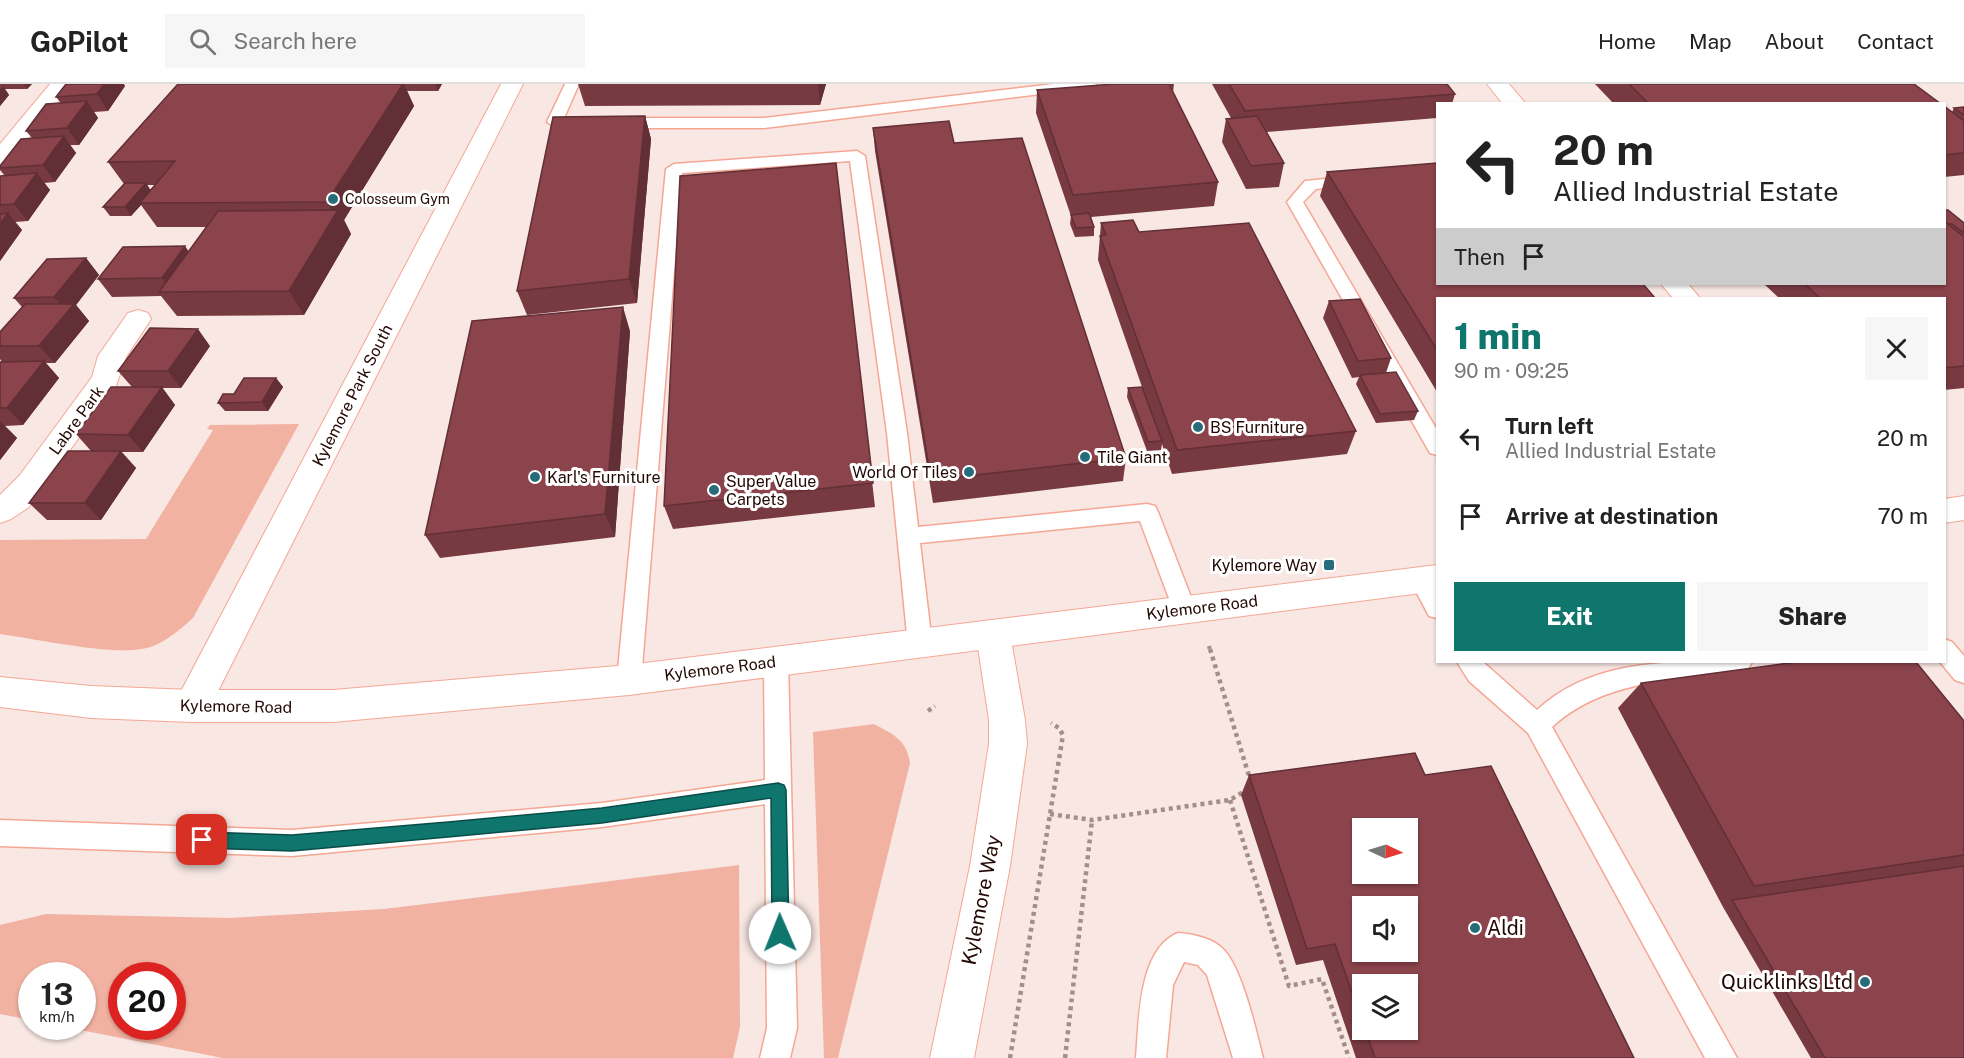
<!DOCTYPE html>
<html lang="en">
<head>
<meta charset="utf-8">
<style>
	body { margin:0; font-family:"Public Sans",sans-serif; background:#f6f6f6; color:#222; height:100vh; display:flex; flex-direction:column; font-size:22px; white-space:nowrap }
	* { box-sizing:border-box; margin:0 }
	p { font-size:20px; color:#767676 }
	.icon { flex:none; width:33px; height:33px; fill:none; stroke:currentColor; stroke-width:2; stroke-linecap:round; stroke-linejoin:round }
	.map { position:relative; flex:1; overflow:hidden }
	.panel { position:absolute; left:1436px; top:213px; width:510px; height:366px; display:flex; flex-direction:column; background:#fff; border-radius:0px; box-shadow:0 2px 4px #0004 }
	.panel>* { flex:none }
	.hud { position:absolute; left:1436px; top:18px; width:510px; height:183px; border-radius:0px; box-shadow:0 2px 4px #0004; background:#fff; color:#222; overflow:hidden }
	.needle { width:39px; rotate:94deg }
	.buttons { position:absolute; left:1352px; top:734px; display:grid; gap:12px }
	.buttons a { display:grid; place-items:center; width:66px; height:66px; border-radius:0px; background:#fff; box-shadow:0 2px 4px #0004; font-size:30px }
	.speed { position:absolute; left:18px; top:878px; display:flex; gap:12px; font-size:30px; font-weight:700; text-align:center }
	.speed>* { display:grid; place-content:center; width:78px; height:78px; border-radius:50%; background:#fff; box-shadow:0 2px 4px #0004; line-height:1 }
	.speed small { font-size:15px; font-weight:400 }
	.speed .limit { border:9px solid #d22; background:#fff; color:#111 }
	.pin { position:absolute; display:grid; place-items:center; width:51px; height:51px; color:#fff; margin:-26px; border-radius:12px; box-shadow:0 3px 9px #0006 }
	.me { position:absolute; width:66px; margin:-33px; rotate:359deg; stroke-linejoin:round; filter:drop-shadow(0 0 4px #0008) }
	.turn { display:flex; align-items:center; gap:21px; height:126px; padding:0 18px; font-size:27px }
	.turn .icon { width:78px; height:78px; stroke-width:2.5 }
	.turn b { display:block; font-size:42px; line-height:51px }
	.then { display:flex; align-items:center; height:57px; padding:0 18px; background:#0003; gap:12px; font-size:22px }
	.round { display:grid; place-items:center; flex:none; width:63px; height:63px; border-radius:0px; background:#f6f6f6 }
	.headline { display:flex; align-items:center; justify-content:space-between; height:102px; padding:0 18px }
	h1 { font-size:36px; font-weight:800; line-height:45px; color:#0f766e }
	.primary-button { display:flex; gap:12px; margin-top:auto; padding:12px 18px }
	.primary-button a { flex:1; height:69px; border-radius:0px; background:#0f766e; color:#fff; font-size:24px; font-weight:800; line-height:69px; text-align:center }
	.primary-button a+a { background:#f6f6f6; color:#222 }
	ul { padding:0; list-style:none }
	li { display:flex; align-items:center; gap:18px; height:78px; padding:0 18px }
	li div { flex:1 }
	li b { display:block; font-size:22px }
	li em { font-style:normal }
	header { display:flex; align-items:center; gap:36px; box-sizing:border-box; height:84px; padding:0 30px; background:#fff; border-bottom:2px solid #e0e0e0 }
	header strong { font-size:28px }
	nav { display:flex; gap:33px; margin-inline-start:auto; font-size:21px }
	.search { width:420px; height:54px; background:#f6f6f6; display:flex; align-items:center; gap:15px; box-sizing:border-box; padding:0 21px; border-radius:0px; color:#767676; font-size:22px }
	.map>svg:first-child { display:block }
	.green { fill:#f2b2a2; fill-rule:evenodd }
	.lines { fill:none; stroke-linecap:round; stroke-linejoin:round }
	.service-casing { stroke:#f5a794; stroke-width:3 }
	.minor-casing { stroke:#f5a794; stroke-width:2 }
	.secondary-casing { stroke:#f5a794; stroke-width:2 }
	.path-far1 { stroke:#a38e8a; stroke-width:4; stroke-dasharray:3 3; stroke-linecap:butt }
	.path { stroke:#a38e8a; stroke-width:4.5; stroke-dasharray:4 4; stroke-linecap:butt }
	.service { fill:#fff; fill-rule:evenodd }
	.minor { fill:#fff; fill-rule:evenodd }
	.secondary { fill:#fff; fill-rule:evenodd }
	.wall { fill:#783a41; fill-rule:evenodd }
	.shaded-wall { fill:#612f35 }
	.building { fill:#8b434c; stroke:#612f35; stroke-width:1.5; fill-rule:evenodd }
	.route { fill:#0f766e; stroke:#0a4d48; stroke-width:1.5 }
	.poi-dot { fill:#266c7b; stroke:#fff; stroke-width:2 }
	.labels { text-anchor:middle; stroke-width:6; stroke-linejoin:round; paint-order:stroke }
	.far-poi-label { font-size:14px; fill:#230804; stroke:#fff; text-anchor:start }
	.street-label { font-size:16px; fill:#230804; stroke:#fff }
	.poi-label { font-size:16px; fill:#230804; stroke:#fff; text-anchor:start }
	.near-street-label { font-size:20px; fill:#230804; stroke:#fff }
	.near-poi-label { font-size:20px; fill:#230804; stroke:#fff; text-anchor:start }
</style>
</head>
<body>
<header>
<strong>GoPilot</strong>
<div class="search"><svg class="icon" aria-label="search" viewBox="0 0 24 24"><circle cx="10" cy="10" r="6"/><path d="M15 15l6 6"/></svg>Search here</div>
<nav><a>Home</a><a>Map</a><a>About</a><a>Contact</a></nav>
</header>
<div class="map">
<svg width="1964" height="974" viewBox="0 0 1964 974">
	<rect width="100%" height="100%" fill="#f8e7e3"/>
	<path class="green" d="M299,340l-106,194c-15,13 -31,28 -51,31 -34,6 -105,-10 -142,-15v-94l146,-1 67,-109 -6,-1 3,-4z
		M874,640c20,11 32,15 36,39l-72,295h-14l-11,-326z
		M739,781l1,162 -7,31h-510l-163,-32h22v-51h-50l-1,45 -31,-6v-89l46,-11 183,4 155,-9zM122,891h50v51h-50z"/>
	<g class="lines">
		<defs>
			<path id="service" d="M565,0h14l-15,34 19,2 3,3 -3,3 -28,1 -8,-5z
				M1054,0h43l-7,4 -326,40h-147l-8,-5 8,-5h147z
				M857,67l8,5 42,277 11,94 229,-23 8,2 3,6 38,98 -4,7 -8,2 -8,-2 -36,-96 -220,22 12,101 -4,7 -8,3 -8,-3 -4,-7 -21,-211 -37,-272 -168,12 -41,507 -3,7 -9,3 -9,-3 -3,-7 49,-511 8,-5z
				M1355,92l6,2 2,3 -2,3 -45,5 -13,13 134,228v25l-7,-2 -143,-251 18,-21z
				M1421,487l8,3 8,14v30l-8,-2 -19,-36 3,-6z
				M1944,555l8,3 12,14v27l-9,-3 -15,-18h4z
				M776,568l8,3 4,7 9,366 -7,30h-30l7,-30 -2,-224 -163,23 -310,29 -292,-10v-26l292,10 310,-27 163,-23 -1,-118 4,-7z
				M1457,578h26l54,48c59,-54 140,-48 215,-48l-4,7 -8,3c-66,8 -137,8 -188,55l185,331h-32l-177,-325 -59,-52z
				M1178,849c14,1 33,5 44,15 20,18 34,83 41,110h-30l-26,-83 -9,-10 -14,-3 -11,23 -7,73h-30c3,-36 2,-109 42,-125z"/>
			<path id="minor" d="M50,0h22l-64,80 -8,2v-22z
				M501,0h22l-318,633 -13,5 -13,-5 -5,-11 5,-11z
				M1487,0h22l17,20h-23z
				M1661,200h27l12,14h-27z
				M138,226l10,3 3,6 -25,38 -10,29 -87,121 -18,12 -11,4v-28l20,-20 72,-98 6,-21 30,-43z
				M993,536l12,4 5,10 15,86 2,24 -17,122 -36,192h-44l40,-192 19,-122v-24l-13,-86 5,-10z"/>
			<path id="secondary" d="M1964,412v24l-20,3v-24z
				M1437,481v26l-808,104 -296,27h-141l-101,-4 -91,-11v-30l91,9 101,4h141l296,-25z"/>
		</defs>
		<use href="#service" class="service-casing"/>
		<use href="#minor" class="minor-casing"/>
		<use href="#secondary" class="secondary-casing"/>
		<path class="path-far1" d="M1209,562l1,5"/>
		<path class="path" d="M1210,565l40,130
			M928,627l7,-5
			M1230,716l59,186 33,-7 27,79
			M1050,730l42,6 138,-20 15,-9
			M1010,974l53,-323 -4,-7 -8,-5
			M1065,974l27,-238"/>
		<use href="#service" class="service"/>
		<use href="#minor" class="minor"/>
		<use href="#secondary" class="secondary"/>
	</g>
	<path class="wall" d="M0,0h32l-5,5h-22l4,6 -9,11z
		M178,0h264l-4,7h-31l7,15 -70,114 7,14 -47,81 -127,1 -16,-20 -49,1 -14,-18 91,-28 18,-24h-50l-16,-22 -10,11h-21l-7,-9 21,-23 -16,-22zM147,101h8l-5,5z
		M578,0h248l-6,21 -235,1z
		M1114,0h60l-1,8 45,90 -4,24 -123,11 3,10v9l-19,1 -5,-13 1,-8 -35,-103 1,-23z
		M1212,0h235l8,10 -3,10h-15v14l-170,14 17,31 -5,24 -33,2 -24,-47 4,-23 5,-1z
		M1595,0h319l27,20h-327z
		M125,2l-17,25 -14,1 4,6 -19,27h-9l6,8 -21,29 -11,1 6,7 -22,31 -13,1 7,8 -22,31v-85h5l-5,-6v-4l32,-28 -6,-7 35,-28 -5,-6z
		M1944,22l8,6 2,-4 10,-1v68l-20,2z
		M645,32l6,23 -14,164 -110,12 -10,-24z
		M873,44l81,15 172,315 -3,23 -190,22 -58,-352z
		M836,79l39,344 -202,22 -9,-23z
		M1327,88l110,126v94l-117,-196z
		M1944,126l20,13v165l-20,2v-92h-165l-15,-14h180z
		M1101,139l38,9 217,199 -9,23 -175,20 -10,-30 -1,6 -14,1 -20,-54 1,-9 14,-1 -44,-127z
		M86,174l13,17 -23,30 13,16 -34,42h-9l13,15 -36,47 -18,1 12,12 -17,22v-98h2l-2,-3v-27l22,-25 -8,-9z
		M1329,217l62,57 -5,15 32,38 -4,9 -38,3 -20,-39 3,-7 -7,1 -29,-60z
		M630,247l-15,206 -175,21 -15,-23z
		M210,262l-29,42h-19l13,17 -32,47h-22l15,16 -35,52h-54l-18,-17 62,-52 -15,-17 56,-47 -14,-16z
		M276,294l7,9 -15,24h-43l-7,-8z
		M1641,599l323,38v337h-153l-88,-151 -105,-199z
		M1249,691h176l209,283h-278l-33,-98 -27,5 -55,-170zM1362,900l45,45h-45z"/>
	<path class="shaded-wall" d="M24,0h8l-5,5z
		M104,0h20l1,2 -17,25 -11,-17z
		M403,0h1l10,22 -70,114 7,14 -47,81 -15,-24 45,-75 -7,-14z
		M435,0h7l-4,7z
		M818,0h8l-6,21z
		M3,2l6,9 -9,11v-16z
		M87,17l11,17 -19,27 -12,-17z
		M645,32l6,23 -14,164 -8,-24z
		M64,52l12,17 -21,29 -12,-17z
		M37,89l13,17 -22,31 -14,-17z
		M146,99l6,9 -12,11 1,2 -10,11 -6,-9z
		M8,129l14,17 -22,31v-37z
		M185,162l12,18 -25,28 -10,-14z
		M86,174l13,17 -23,30 13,16 -34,42 -16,-17 28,-34 -13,-15z
		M623,223l7,24 -15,206 -10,-23z
		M198,245l12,17 -29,42 -13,-17z
		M44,277l15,17 -36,47 -16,-17z
		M276,294l7,9 -15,24 -6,-9z
		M162,303l13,18 -32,47 -15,-17z
		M0,337l17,17 -17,22z
		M121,367l15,17 -35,52 -16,-17z"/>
	<path class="building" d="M66,0h38l-7,10 -41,3z
		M178,0h225l-76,118 -187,1 35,-42 -67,1z
		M1114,0h55l49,98 -145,13 -36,-105z
		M1229,0h218l8,10 -210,17z
		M1629,0h285l27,20h-292z
		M87,17l-20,27 -41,3 20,-27z
		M1944,22l20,15v32l-20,2z
		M1964,23v8l-10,-7z
		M645,32l-16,163 -112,12 36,-174z
		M1257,32l27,47 -33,3 -25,-47z
		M949,37l5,22 68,-5 104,320 -195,22 -58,-352z
		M64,52l-21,29 -43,3v-2l21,-27z
		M836,79l37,320 -209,23 16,-330z
		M1437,79v121h206l12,14h-218v52l-110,-178z
		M37,89l-23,31 -14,1v-29z
		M125,99h21l-21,24h-22z
		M338,126l-49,81 -130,1 59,-81z
		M1944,126h4l16,13v10l-12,-9h-4l-4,-3z
		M8,129l-8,11v-10z
		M1089,129l5,14 -18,1 -5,-13z
		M1133,136l6,12 110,-9 107,208 -179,19 -77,-214 6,-1 -5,-12z
		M1944,137l20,16v129l-20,2v-70h-124l-15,-14h139z
		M185,162l-23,32 -64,1 25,-32z
		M86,174l-32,39 -40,1 33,-39z
		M1360,215l31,59 -33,3 -29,-60z
		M25,220h49l-35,42h-39v-14z
		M623,223l-18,207 -180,21 47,-214z
		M150,244l48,1 -30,42h-50z
		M44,277l-37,47h-7v-46z
		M1396,288l22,39 -38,3 -20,-39z
		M244,294h32l-14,24 -44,1 5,-9h11z
		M111,303h51l-34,48 -52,-1z
		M1142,303l20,54 -14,1 -20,-54z
		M68,367h53l-36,52h-56z
		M1797,578h119l48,59v134l-210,31 -113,-203z
		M1415,669l10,22 66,-9 143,292h-259l-10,-29h42v-45h-45v37l-27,-77 -28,5 -58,-174zM1362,744h45v45h-45zM1362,822h45v45h-45z
		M1964,782v192h-139l-93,-158z"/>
	<path class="route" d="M778,699l6,2 2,5 3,143 -2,6 -7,3 -6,-3 -2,-6 -1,-135 -169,25 -154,14 -156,14 -90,-3 -5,-3 -3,-5 3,-6 5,-2 90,3 156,-13 154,-14z"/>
	<g class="poi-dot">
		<circle cx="333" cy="115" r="6"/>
		<circle cx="1198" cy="343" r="6"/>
		<circle cx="1085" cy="373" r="6"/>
		<circle cx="969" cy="388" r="6"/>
		<circle cx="535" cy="393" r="6"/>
		<circle cx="714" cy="406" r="6"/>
		<rect x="1323" y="475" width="12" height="12" rx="3"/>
		<circle cx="1475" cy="844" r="6"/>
		<circle cx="1865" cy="898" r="6"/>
	</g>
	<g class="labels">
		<g class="far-poi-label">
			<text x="345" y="120">Colosseum Gym</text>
		</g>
		<g class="street-label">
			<text transform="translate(352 311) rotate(-63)" y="6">Kylemore Park South</text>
			<text transform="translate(76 336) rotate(-54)" y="6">Labre Park</text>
			<text transform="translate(1202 523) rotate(-7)" y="6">Kylemore Road</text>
			<text transform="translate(720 584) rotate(-7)" y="6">Kylemore Road</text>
			<text transform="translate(236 622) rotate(1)" y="6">Kylemore Road</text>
		</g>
		<g class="poi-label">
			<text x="1210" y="349">BS Furniture</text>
			<text x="1097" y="379">Tile Giant</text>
			<text x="957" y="394" text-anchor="end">World Of Tiles</text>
			<text x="547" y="399">Karl's Furniture</text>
			<text x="726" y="403">Super Value<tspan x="726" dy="18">Carpets</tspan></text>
			<text x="1317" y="487" text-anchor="end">Kylemore Way</text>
		</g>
		<g class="near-street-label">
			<text transform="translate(981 816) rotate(-79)" y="7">Kylemore Way</text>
		</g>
		<g class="near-poi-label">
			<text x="1487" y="851">Aldi</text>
			<text x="1853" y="905" text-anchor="end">Quicklinks Ltd</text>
		</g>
	</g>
</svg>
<div class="buttons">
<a><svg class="needle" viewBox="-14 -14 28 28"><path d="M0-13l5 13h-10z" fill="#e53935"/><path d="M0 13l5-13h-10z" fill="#767676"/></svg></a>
<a><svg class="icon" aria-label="sound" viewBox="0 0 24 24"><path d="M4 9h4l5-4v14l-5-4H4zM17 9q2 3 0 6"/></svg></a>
<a><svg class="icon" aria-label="layers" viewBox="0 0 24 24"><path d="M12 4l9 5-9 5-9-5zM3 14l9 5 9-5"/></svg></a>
</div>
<div class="speed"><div>13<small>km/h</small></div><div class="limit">20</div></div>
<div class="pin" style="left:202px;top:756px;background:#d93025"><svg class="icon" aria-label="arrive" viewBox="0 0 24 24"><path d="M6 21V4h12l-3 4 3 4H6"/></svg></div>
<svg class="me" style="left:780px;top:849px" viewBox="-20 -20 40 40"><circle r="19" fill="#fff"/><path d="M0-13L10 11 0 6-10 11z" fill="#0f766e"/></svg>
<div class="hud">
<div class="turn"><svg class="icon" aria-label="left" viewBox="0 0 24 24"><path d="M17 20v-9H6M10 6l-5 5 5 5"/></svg><div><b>20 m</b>Allied Industrial Estate</div></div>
<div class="then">Then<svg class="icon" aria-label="arrive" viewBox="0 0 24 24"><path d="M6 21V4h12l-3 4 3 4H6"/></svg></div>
</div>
<section class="panel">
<div class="headline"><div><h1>1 min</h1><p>90 m · 09:25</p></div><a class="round"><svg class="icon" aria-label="close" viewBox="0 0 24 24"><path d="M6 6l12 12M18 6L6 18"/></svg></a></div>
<ul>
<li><svg class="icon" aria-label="left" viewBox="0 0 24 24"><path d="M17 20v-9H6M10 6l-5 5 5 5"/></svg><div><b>Turn left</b><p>Allied Industrial Estate</p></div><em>20 m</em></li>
<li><svg class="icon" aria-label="arrive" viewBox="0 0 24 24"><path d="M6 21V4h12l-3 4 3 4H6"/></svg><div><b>Arrive at destination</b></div><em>70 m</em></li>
</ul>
<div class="primary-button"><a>Exit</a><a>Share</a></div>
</section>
</div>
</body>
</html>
